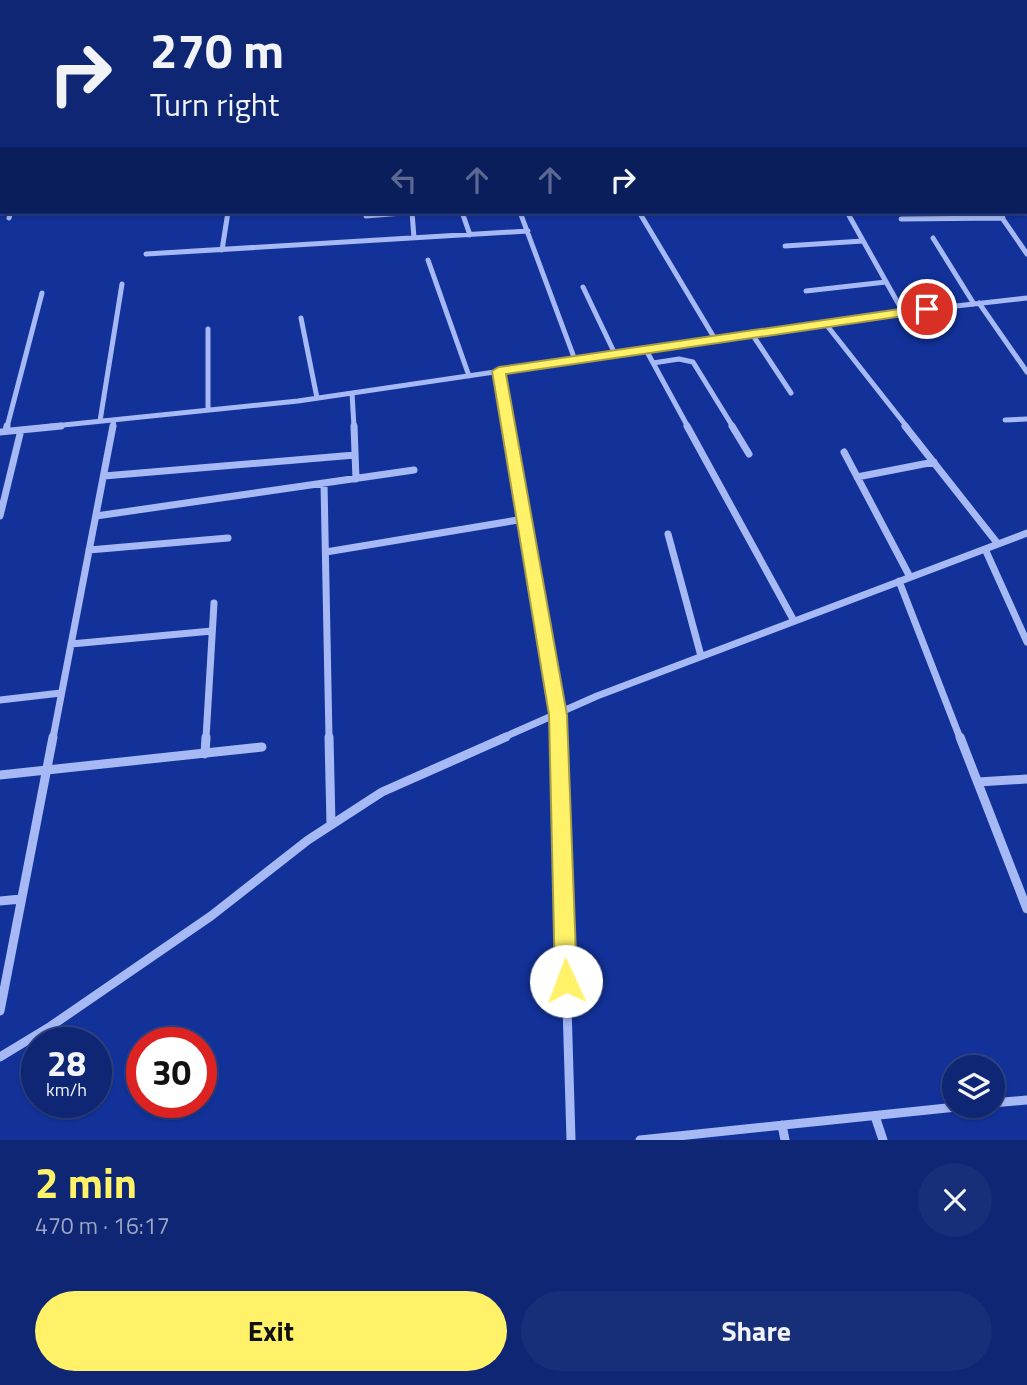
<!DOCTYPE html>
<html lang="en">
<head>
<meta charset="utf-8">
<style>
	body { margin:0; font-family:"Titillium Web",sans-serif; background:#172e79; color:#f1f3f6; height:100vh; display:flex; flex-direction:column; font-size:26px; white-space:nowrap }
	* { box-sizing:border-box; margin:0 }
	p { font-size:23px; color:#9ba5c5 }
	.icon { flex:none; width:38px; height:38px; fill:none; stroke:currentColor; stroke-width:2; stroke-linecap:round; stroke-linejoin:round }
	.map { position:relative; height:1140px; overflow:hidden }
	.side { display:flex; flex-direction:column; background:#0e2674; flex:1 }
	.side>* { flex:none }
	.guide { position:absolute; left:0px; top:0px; width:1027px; height:214px; box-shadow:0 2px 5px #0004,0 0 0 2px #2e4386; background:#0e2674; color:#f1f3f6; overflow:hidden }
	.controls { position:absolute; left:942px; top:1055px; display:grid; gap:14px }
	.controls a { display:grid; place-items:center; width:63px; height:63px; border-radius:50%; background:#0e2674; box-shadow:0 2px 5px #0004,0 0 0 2px #2e4386; font-size:35px }
	.speed { position:absolute; left:21px; top:1027px; display:flex; gap:14px; font-size:35px; font-weight:700; text-align:center }
	.speed>* { display:grid; place-content:center; width:91px; height:91px; border-radius:50%; background:#0e2674; box-shadow:0 2px 5px #0004,0 0 0 2px #2e4386; line-height:1 }
	.speed small { font-size:18px; font-weight:400 }
	.speed .limit { border:10px solid #d22; background:#fff; color:#111 }
	.pin { position:absolute; display:grid; place-items:center; width:60px; height:60px; color:#fff; margin:-30px; border:4px solid #fff; border-radius:50%; box-shadow:0 2px 7px #0007 }
	.me { position:absolute; width:77px; margin:-38px; rotate:358deg; stroke-linejoin:round; filter:drop-shadow(0 0 5px #0008) }
	.turn { display:flex; align-items:center; gap:24px; height:147px; padding:0 35px; font-size:32px }
	.turn .icon { width:91px; height:91px; stroke-width:2.5 }
	.turn b { display:block; font-size:49px; line-height:60px }
	.lanes { display:flex; align-items:center; height:66px; padding:0 35px; background:#0003; justify-content:center; gap:35px; direction:ltr }
	.lanes .off { opacity:.35 }
	.round { display:grid; place-items:center; flex:none; width:74px; height:74px; border-radius:37px; background:#172e79 }
	.summary { display:flex; align-items:center; justify-content:space-between; height:119px; padding:0 35px }
	h1 { font-size:42px; font-weight:700; line-height:52px; color:#fff268 }
	.button { display:flex; gap:14px; margin-top:auto; padding:14px 35px }
	.button a { flex:1; height:80px; border-radius:42px; background:#fff268; color:#111; font-size:28px; font-weight:700; line-height:80px; text-align:center }
	.button a+a { background:#172e79; color:#f1f3f6 }
	.map>svg:first-child { display:block }
	.lines { fill:none; stroke-linecap:round; stroke-linejoin:round }
	.lane { stroke:#a6b9f4; stroke-width:3.5 }
	.street-far3 { stroke:#a6b9f4; stroke-width:4.5 }
	.street-far2 { stroke:#a6b9f4; stroke-width:5 }
	.street-far1 { stroke:#a6b9f4; stroke-width:7 }
	.street { stroke:#a6b9f4; stroke-width:9 }
	.route { fill:#fff268; stroke:#a69d44; stroke-width:2 }
</style>
</head>
<body>
<div class="map">
<svg width="1027" height="1140" viewBox="0 0 1027 1140">
	<rect width="100%" height="100%" fill="#12329a"/>
	<g class="lines">
		<path class="lane" d="M245,2l2,-2"/>
		<path class="street-far3" d="M0,64v4"/>
		<path class="street-far2" d="M412,212l2,26
			M462,212l8,23
			M520,212l55,148
			M639,212l76,127
			M847,212l56,100
			M998,212l29,42
			M366,216l49,-4
			M9,218l2,-6
			M901,219l102,-1
			M933,238l41,66
			M785,246l78,-5
			M222,250l6,-38
			M146,254l382,-23
			M428,260l41,116
			M583,287l32,67
			M806,291l80,-9
			M979,303l48,69
			M301,318l16,80
			M825,323l82,104
			M208,329v81
			M752,334l39,59
			M646,350l42,77
			M653,363l26,-4 14,3 40,65
			M499,371l10,56
			M352,393l2,34
			M1005,420l22,-1
			M100,421l22,-137
			M7,427l35,-134
			M44,427l254,-26 605,-89 124,-14
			M113,427l1,-7"/>
		<path class="street-far1" d="M354,426l2,53
			M508,426l50,289 1,23
			M687,426l107,195
			M732,426l17,28
			M905,426l93,118
			M6,431l1,-5
			M0,432l61,-6
			M844,452l66,125
			M104,476l251,-21
			M857,477l77,-15
			M324,483l5,255
			M0,516l21,-86
			M96,516l318,-46
			M668,534l33,122
			M985,549l42,93
			M89,550l139,-12
			M326,552l198,-33
			M899,581l61,157
			M71,644l141,-13
			M0,700l61,-7
			M53,738l60,-312
			M206,738l8,-135
			M502,738l95,-42 430,-163"/>
		<path class="street" d="M329,737l2,87
			M559,737l12,403
			M960,737l67,172
			M205,754l1,-17
			M0,775l262,-28
			M978,782l49,-3
			M0,901l21,-2
			M0,1011l53,-274
			M0,1057l51,-31 160,-110 97,-76 74,-48 124,-55
			M992,1103l35,-3
			M875,1116l8,24
			M782,1125l3,15
			M640,1140l326,-34"/>
	</g>
	<path class="route" d="M927,305l4,1v6l-425,62 61,341 10,266 -3,7 -8,3 -8,-3 -3,-7 -6,-266 -57,-344 7,-4z"/>
</svg>
<div class="controls">
<a><svg class="icon" aria-label="layers" viewBox="0 0 24 24"><path d="M12 4l9 5-9 5-9-5zM3 14l9 5 9-5"/></svg></a>
</div>
<div class="speed"><div>28<small>km/h</small></div><div class="limit">30</div></div>
<div class="pin" style="left:927px;top:309px;background:#d93025"><svg class="icon" aria-label="arrive" viewBox="0 0 24 24"><path d="M6 21V4h12l-3 4 3 4H6"/></svg></div>
<svg class="me" style="left:566px;top:981px" viewBox="-20 -20 40 40"><circle r="19" fill="#fff"/><path d="M0-13L10 11 0 6-10 11z" fill="#fff268"/></svg>
<div class="guide">
<div class="turn"><svg class="icon" aria-label="right" viewBox="0 0 24 24"><path d="M7 20v-9h11M14 6l5 5-5 5"/></svg><div><b>270 m</b>Turn right</div></div>
<div class="lanes"><svg class="icon off" aria-label="left" viewBox="0 0 24 24"><path d="M17 20v-9H6M10 6l-5 5 5 5"/></svg><svg class="icon off" aria-label="ahead" viewBox="0 0 24 24"><path d="M12 20V5M6 11l6-6 6 6"/></svg><svg class="icon off" aria-label="ahead" viewBox="0 0 24 24"><path d="M12 20V5M6 11l6-6 6 6"/></svg><svg class="icon" aria-label="right" viewBox="0 0 24 24"><path d="M7 20v-9h11M14 6l5 5-5 5"/></svg></div>
</div>
</div>
<section class="side">
<div class="summary"><div><h1>2 min</h1><p>470 m · 16:17</p></div><a class="round"><svg class="icon" aria-label="close" viewBox="0 0 24 24"><path d="M6 6l12 12M18 6L6 18"/></svg></a></div>
<div class="button"><a>Exit</a><a>Share</a></div>
</section>
</body>
</html>
